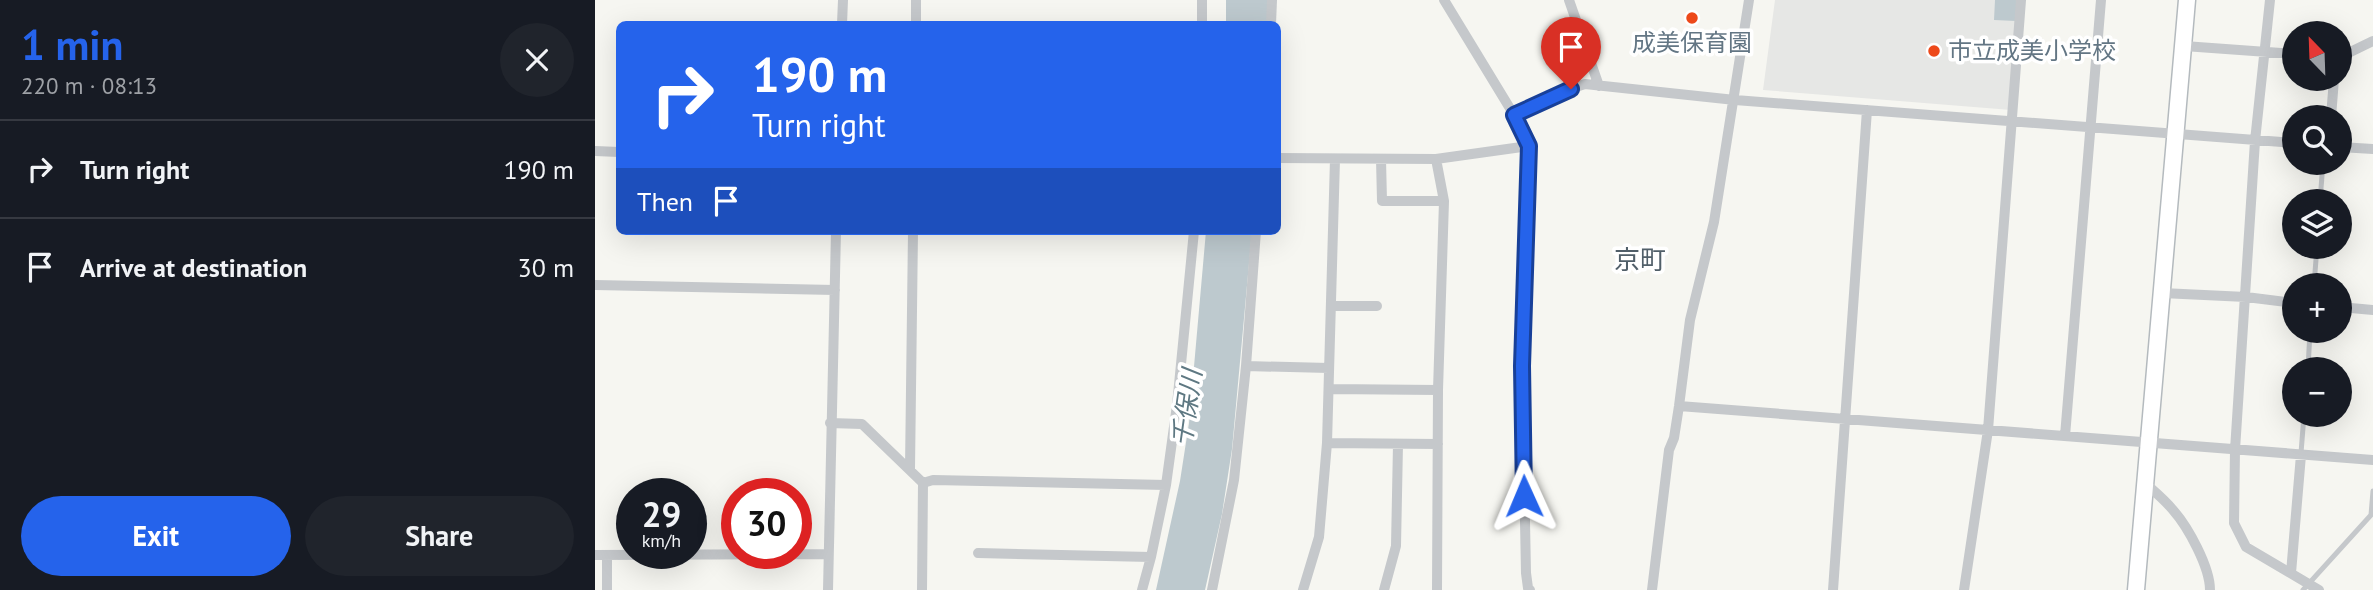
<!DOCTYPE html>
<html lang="en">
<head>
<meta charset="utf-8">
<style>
	body { margin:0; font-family:"PT Sans","Noto Sans JP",sans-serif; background:#20242c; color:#f1f3f6; height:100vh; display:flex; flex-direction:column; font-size:26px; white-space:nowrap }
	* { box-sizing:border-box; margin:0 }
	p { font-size:23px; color:#9ea1a6 }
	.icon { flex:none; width:38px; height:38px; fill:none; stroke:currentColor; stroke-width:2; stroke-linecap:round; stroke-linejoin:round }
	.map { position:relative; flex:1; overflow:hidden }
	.panel { display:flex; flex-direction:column; background:#171b24; width:595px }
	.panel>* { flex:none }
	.guide { position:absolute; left:21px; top:21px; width:665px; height:214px; border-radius:10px; box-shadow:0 7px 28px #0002; background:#2563eb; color:#fff; overflow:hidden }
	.needle { width:46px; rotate:337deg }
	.tools { position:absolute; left:1687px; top:21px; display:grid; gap:14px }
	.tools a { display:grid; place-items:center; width:70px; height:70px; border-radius:50%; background:#171b24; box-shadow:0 7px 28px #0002; font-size:35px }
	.speed { position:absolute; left:21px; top:478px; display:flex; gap:14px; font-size:35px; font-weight:700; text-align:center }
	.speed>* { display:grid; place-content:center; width:91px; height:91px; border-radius:50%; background:#171b24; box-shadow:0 7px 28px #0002; line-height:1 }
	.speed small { font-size:18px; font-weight:400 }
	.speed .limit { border:10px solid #d22; background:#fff; color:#111 }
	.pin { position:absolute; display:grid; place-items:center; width:60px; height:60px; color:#fff; margin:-72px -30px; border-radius:50% 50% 50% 0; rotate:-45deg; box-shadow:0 0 7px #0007 }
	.pin .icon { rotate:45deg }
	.me { position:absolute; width:77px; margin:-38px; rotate:359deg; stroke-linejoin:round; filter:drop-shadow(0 0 5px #0008) }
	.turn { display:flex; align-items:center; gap:24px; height:147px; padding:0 21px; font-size:32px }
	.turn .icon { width:91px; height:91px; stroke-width:2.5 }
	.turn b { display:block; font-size:49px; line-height:60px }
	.then { display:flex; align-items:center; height:66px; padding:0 21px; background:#0003; gap:14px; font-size:26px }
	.round { display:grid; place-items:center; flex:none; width:74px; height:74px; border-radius:37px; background:#20242c }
	.headline { display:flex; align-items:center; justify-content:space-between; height:119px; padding:0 21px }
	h1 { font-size:42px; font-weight:800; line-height:52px; color:#2563eb }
	.action { display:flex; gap:14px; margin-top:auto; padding:14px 21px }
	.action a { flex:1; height:80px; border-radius:42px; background:#2563eb; color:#fff; font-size:28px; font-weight:800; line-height:80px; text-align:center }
	.action a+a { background:#20242c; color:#f1f3f6 }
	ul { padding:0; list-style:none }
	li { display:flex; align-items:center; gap:21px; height:98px; padding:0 21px; border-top:2px solid #363941 }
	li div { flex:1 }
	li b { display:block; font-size:26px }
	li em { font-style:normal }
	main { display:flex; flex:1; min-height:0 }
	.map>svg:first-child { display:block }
	.built { fill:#e6e7e5 }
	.water { fill:#bdc9ce }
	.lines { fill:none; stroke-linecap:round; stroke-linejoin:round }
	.secondary-casing { stroke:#b4babe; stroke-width:19 }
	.lane { stroke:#c5c8cb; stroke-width:5 }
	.street { stroke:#c5c8cb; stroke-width:10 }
	.secondary { stroke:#fff; stroke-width:16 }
	.route-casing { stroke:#184099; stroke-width:18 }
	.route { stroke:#2563eb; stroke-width:12 }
	.poi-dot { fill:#ed491a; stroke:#fff; stroke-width:2.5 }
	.labels { text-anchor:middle; stroke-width:7; stroke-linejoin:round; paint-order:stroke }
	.poi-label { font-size:24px; fill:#637684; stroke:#fff }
	.neighbourhood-label { font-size:26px; fill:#515f69; stroke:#fff }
	.water-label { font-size:26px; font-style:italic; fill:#5e7882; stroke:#fff }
</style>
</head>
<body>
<main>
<section class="panel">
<div class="headline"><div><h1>1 min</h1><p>220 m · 08:13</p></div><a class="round"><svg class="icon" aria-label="close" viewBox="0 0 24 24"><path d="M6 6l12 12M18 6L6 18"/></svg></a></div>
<ul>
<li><svg class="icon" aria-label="right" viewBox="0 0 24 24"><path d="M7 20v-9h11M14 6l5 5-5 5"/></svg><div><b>Turn right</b></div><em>190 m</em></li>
<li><svg class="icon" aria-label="arrive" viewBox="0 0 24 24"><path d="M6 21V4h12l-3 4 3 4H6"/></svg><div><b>Arrive at destination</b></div><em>30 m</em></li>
</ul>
<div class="action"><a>Exit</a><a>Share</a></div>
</section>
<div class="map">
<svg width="1778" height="590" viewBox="0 0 1778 590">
	<rect width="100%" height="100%" fill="#f6f6f1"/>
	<path class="built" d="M1180,0h245l-9,110 -248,-20z"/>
	<path class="water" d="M631,0h43l-1,24h-42z
		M1400,0h22l-1,21 -22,-1z
		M611,231h46l-20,218 -10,65 -17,76h-49l24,-109 9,-58z"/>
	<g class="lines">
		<defs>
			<path id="secondary" d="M1541,590l51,-590"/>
		</defs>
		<use href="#secondary" class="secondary-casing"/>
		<path class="lane" d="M1725,201l3,-38
			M1719,285l3,-38
			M1713,369l2,-38
			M1706,453l3,-38
			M1708,590l68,-75 2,-24"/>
		<path class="street" d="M849,0l70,115 15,31 -7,220 4,207 2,15 2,2
			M974,0l30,86
			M1675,0l-15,141 -20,309 -1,73 12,24 73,43
			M247,24l1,-24
			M321,24v-24
			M607,24v-24
			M676,24l1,-24
			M1589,46l110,8
			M1745,57l33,-16
			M919,115l44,-22 27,-9 150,16 559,43
			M1736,117l3,-38
			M1745,147l33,2
			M0,151l24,1
			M682,158l159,1 93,-13
			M786,159l1,42h62
			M841,159l8,42 -6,189 -1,200
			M0,285l240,5
			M1567,293l84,4 48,6
			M736,306h46
			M1745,307l33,3
			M651,366l10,-135
			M734,389l109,1
			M1084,406l694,54
			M235,423l32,1 61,59 -1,107
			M1470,436l36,-436
			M732,443l111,1
			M315,469l3,-238
			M328,483l10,-3 233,5 -15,72
			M1550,483c9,8 20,17 28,27 15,17 37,57 37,80
			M571,485l11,-80 17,-174
			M383,553l173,4 -9,33
			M0,555l233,-1
			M1696,573l10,-118
			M12,590v-35
			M233,590l8,-359
			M617,590l22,-110 12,-114 83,2
			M708,590l16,-53 8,-94 8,-284
			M789,590l12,-44 2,-102
			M1057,590l17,-140 5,-12 5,-32 11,-86 24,-98 35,-222
			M1238,590l34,-480
			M1369,590l24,-160 33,-430"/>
		<use href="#secondary" class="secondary"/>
	</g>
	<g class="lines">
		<defs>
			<path id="route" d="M929,496l-2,-130 7,-220 -15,-31 57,-26"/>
		</defs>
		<use href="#route" class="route-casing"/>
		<use href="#route" class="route"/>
	</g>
	<g class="poi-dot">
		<circle cx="1097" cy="18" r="7"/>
		<circle cx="1339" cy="51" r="7"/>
	</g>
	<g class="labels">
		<g class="poi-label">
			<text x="1097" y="51">成美保育園</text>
			<text x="1353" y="59" text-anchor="start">市立成美小学校</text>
		</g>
		<g class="neighbourhood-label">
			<text x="1045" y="269">京町</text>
		</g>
		<g class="water-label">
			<text transform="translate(592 408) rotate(-82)" y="9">千保川</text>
		</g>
	</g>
</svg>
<div class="tools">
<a><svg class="needle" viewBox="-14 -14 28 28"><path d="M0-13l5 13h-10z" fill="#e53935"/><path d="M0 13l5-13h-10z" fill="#9ea1a6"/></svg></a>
<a><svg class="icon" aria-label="search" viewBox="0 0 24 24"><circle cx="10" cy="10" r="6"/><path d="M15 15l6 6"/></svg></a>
<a><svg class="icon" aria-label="layers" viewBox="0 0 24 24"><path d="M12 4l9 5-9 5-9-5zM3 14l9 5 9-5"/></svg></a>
<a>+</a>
<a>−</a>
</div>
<div class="speed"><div>29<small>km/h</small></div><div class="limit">30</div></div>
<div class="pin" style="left:976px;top:89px;background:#d93025"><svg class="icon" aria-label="arrive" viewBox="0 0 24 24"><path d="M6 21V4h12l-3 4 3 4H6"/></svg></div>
<svg class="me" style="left:929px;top:496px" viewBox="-20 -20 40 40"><path d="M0-17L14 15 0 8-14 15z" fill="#2563eb" stroke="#fff" stroke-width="4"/></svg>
<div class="guide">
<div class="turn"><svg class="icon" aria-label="right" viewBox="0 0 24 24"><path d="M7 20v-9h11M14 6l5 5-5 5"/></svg><div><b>190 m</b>Turn right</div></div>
<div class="then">Then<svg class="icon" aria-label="arrive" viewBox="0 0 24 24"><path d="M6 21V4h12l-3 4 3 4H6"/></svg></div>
</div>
</div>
</main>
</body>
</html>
